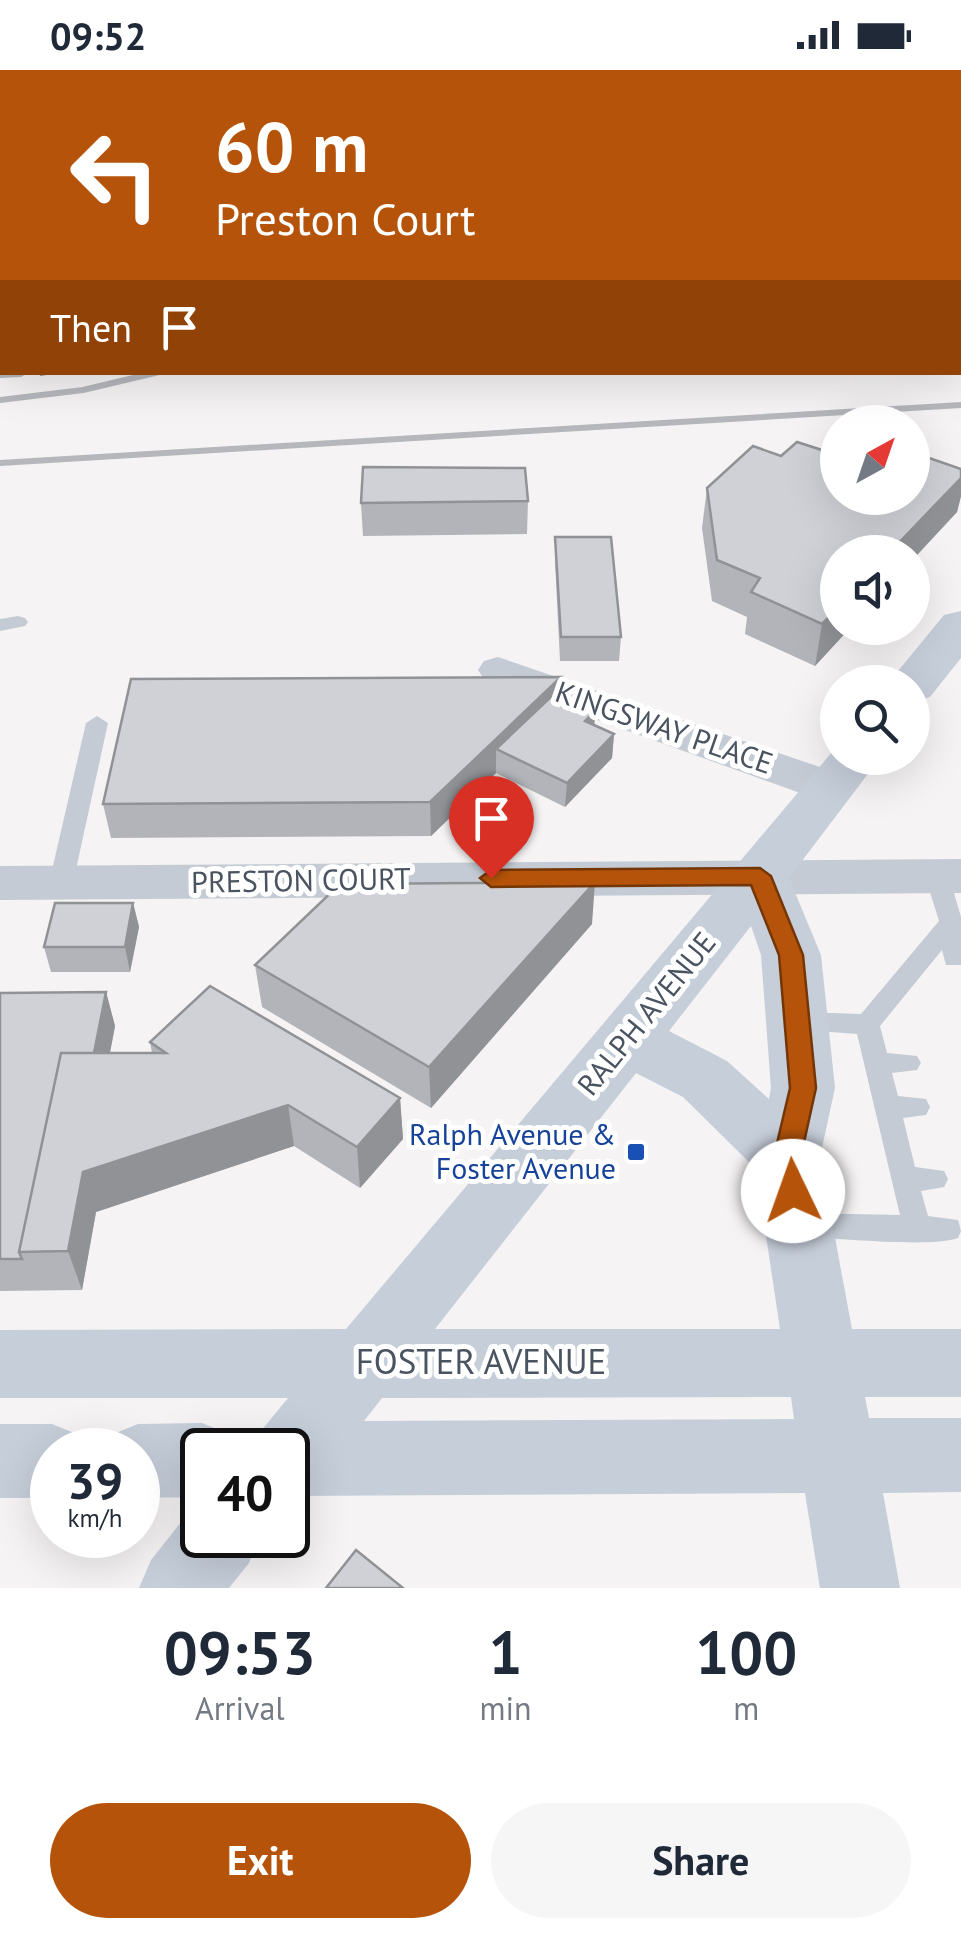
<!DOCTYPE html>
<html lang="en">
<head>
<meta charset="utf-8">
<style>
	body { margin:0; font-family:"PT Sans",sans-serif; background:#f6f6f7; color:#1f2937; height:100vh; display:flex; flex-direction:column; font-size:38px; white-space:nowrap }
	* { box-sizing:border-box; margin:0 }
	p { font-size:32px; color:#747a83 }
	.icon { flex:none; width:55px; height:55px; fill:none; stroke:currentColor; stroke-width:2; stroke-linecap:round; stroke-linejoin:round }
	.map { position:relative; height:1518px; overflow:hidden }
	.panel { display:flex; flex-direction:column; background:#fff; flex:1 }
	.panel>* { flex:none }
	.hud { position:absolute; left:0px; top:0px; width:962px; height:305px; box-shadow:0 10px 40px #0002; background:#b45309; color:#fff; overflow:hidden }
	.needle { width:65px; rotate:40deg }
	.tools { position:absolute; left:820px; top:335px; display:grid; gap:20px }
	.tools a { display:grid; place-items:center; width:110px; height:110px; border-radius:50%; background:#fff; box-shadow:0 10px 40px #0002; font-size:50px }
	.speed { position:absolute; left:30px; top:1358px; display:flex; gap:20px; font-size:50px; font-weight:700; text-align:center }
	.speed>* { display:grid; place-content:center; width:130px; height:130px; border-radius:50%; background:#fff; box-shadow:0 10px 40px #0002; line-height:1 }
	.speed small { font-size:25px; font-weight:400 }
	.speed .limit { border:5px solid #111; border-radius:15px; background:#fff; color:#111 }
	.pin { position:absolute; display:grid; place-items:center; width:85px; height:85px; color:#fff; margin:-102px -42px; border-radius:50% 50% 50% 0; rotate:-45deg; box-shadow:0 0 10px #0007 }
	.pin .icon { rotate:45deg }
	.me { position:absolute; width:110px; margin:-55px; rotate:357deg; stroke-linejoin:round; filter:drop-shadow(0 0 8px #0008) }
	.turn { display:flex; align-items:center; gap:35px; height:210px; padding:0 50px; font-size:45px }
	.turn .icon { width:130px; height:130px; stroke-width:2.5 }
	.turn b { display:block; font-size:70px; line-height:85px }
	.then { display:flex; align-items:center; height:95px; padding:0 50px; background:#0003; gap:20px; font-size:38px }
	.eta { display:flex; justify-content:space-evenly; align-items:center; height:170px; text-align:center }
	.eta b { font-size:60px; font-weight:800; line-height:70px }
	.button { display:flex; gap:20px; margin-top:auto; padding:20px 50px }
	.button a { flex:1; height:115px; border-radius:60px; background:#b45309; color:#fff; font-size:40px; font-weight:800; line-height:115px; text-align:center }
	.button a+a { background:#f6f6f7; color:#1f2937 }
	.status { display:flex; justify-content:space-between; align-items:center; height:70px; padding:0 50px; background:#fff; direction:ltr }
	.status svg { height:28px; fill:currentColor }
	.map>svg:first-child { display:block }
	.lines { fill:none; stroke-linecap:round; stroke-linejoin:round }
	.lane { fill:#c4cbd4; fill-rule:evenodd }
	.street { fill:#c4cbd4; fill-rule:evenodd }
	.secondary { fill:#c6ceda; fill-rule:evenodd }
	.rail { stroke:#b5b7bd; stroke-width:6 }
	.wall { fill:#b2b4b9 }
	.shaded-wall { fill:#919296 }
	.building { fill:#cfd1d7; stroke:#919296; stroke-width:2.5 }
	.route { fill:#b45309; stroke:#753606; stroke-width:2.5 }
	.transit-dot { fill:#1a4fb4; stroke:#fff; stroke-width:4 }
	.labels { text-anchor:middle; stroke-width:10; stroke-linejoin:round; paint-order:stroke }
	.street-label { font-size:30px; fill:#4a5460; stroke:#fff }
	.transit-label { font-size:30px; fill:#164399; stroke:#fff; text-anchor:end }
	.near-street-label { font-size:35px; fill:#4a5460; stroke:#fff }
</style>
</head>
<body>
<div class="status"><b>09:52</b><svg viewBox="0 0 49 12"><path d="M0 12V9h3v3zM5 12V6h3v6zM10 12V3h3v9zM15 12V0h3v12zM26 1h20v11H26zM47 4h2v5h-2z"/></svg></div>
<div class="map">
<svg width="961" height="1518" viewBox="0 0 961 1518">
	<rect width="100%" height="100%" fill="#f5f3f3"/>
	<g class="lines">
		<path class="lane" d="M631,0h43l1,2h-45z
			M18,546l7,2 3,4 -3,4 -25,5v-12z
			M97,646l11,7 -35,160 -4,6h-16l-4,-6 37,-160z
			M937,798l8,2 4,6 12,41v48h-15l-4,-15 -62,76 7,27 30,3 4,7 -4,7 -25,3 6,23 28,3 4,8 -4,8 -23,3 12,49 29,4 4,8 -4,8 -23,4 7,25 30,4 3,11 -3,7c-28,10 -119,0 -155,-1l-10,-3 -4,-9 4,-9 10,-3 97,2 -43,-181 -65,-5 -4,-7 4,-7 9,-3 60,2 78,-93 -14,-45 4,-6z"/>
		<path class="street" d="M56,0h32l1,2h-31z
			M960,20h1v14h-1z
			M498,587l348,119 6,11 -6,11 -16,4 -16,-4 -330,-119 -6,-9 6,-9z
			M961,789v34l-961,7v-34z"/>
		<path class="secondary" d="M961,541v47l-31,39 -18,5v-20h-23l55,-67z
			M838,675v13h42l-91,120 32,77 14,133 -15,69 32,172h109v68h-96l4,21h92v74l-78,1 17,95h-80l-15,-95 -517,3v-46h-35l8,-19 27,-33h-288v-68l346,-1zM751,856l10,29 10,133 -2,11 -42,-38 -58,-30zM636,1003l47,24 73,72 24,160h-345zM791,1327l3,22 -430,2 18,-23z
			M202,1353l27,11 7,16h-34v47l-64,1v-48h-33l6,-15 27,-11z
			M0,1354h52l27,11 6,15h-33v48h-52z
			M202,1433v32h58l-11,28 -20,25h-90l12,-28 42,-53z"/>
		<path class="rail" d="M0,330l83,-10 76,-18
			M0,393l961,-58"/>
	</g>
	<path class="wall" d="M458,0h86l-4,2h-76z
		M0,43h2v17l-1,1h1v241h28l-9,5 -21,1z
		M961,91v158h-1z
		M961,399v27l-4,16 -142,154 -70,-32 2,-17 -35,-16 -10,-73 5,-40 131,10z
		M528,431l-1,33 -164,2 -2,-33z
		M555,467l66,100 -2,24h-59l-5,-101z
		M561,607l-1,18 35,16 -1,14 20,9 -2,24 -47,49 -69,-34 -65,63 -320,2 -8,-34z
		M133,833l6,24 -9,45h-79l-7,-25z
		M592,854l-161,184 -169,-101 -7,-42z
		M106,922l9,34 -5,27h42l-2,-11 250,56 3,41 -43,49 -66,-42 -198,66 -14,78 -82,1v-298z"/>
	<path class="shaded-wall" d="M516,0h28l-4,2h-25z
		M39,302h30l-29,4z
		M961,408v18l-4,16 -45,48v-8h-22z
		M838,538v20h12l-35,38 7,-42z
		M561,607l-2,34 -63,38v24l-65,63 -1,-34z
		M595,641l-1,24 -9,-14z
		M614,664l-2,24 -47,49 2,-24z
		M595,812l-3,42 -161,184 -2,-41z
		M133,833l6,24 -9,45 -5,-25z
		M106,922l9,34 -13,68 -9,-33z
		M400,1028l3,41 -43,49 -3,-41z
		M288,1035l6,41 -198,66 -14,78 -14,-39 15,-79z"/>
	<path class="building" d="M0,60l2,1v208h-2z
		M960,101h1v44h-1z
		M960,152l1,1v63h-1z
		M838,371v57h74v-46l49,17v9l-71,74h-52v56l-16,16 -71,-32 9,-14 -43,-18 -10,-72 46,-42 28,10 16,-14 28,9z
		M363,397l162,1 3,33 -167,2z
		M555,467h56l10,100h-60z
		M561,607l-131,125 -327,2 28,-125z
		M555,623l40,18 -10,10 29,13 -47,49 -71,-34z
		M595,812l-166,185 -174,-102 85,-81z
		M55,833h78l-8,44h-81z
		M210,916l190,112 -43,49 -69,-42 -205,67 -15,79 -49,1 42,-199h105l-16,-11z
		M106,922l-12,61h-33l-42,199 3,7h-22v-266z
		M356,1480l47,38h-77z"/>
	<path class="route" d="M760,798l11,8 32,79 13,133 -15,68 6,35 -4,8 -10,4 -10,-4 -9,-43 16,-68 -11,-133 -28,-70 -260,2 -11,-9 11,-8z"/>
	<rect class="transit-dot" x="626" y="1072" width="20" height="20" rx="5"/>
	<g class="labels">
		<g class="street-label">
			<text transform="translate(664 658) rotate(19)" y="10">KINGSWAY PLACE</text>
			<text transform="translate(301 811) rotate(-1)" y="10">PRESTON COURT</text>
			<text transform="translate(647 944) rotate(-51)" y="10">RALPH AVENUE</text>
		</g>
		<g class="transit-label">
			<text x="616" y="1075">Ralph Avenue &amp;<tspan x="616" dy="34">Foster Avenue</tspan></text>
		</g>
		<g class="near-street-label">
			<text x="481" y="1304">FOSTER AVENUE</text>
		</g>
	</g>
</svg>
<div class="tools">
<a><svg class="needle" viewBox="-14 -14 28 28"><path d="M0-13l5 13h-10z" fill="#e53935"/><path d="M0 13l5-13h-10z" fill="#747a83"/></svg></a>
<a><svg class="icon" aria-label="sound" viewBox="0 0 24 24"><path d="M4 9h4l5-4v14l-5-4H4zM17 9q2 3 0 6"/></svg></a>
<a><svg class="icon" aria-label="search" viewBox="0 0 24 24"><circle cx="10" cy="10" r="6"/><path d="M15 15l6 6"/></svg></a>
</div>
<div class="speed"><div>39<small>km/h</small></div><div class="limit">40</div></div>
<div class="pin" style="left:491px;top:808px;background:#d93025"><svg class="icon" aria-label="arrive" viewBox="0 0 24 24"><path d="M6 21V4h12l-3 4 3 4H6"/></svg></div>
<svg class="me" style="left:793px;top:1121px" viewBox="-20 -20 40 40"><circle r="19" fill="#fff"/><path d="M0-13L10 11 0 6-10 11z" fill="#b45309"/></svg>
<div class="hud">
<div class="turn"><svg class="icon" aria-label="left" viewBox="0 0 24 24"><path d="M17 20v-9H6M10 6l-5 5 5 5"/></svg><div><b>60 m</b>Preston Court</div></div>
<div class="then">Then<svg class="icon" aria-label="arrive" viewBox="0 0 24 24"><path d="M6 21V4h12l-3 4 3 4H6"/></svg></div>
</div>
</div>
<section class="panel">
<div class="eta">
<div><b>09:53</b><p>Arrival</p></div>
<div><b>1</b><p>min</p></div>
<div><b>100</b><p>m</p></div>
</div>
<div class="button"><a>Exit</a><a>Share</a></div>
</section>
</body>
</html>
